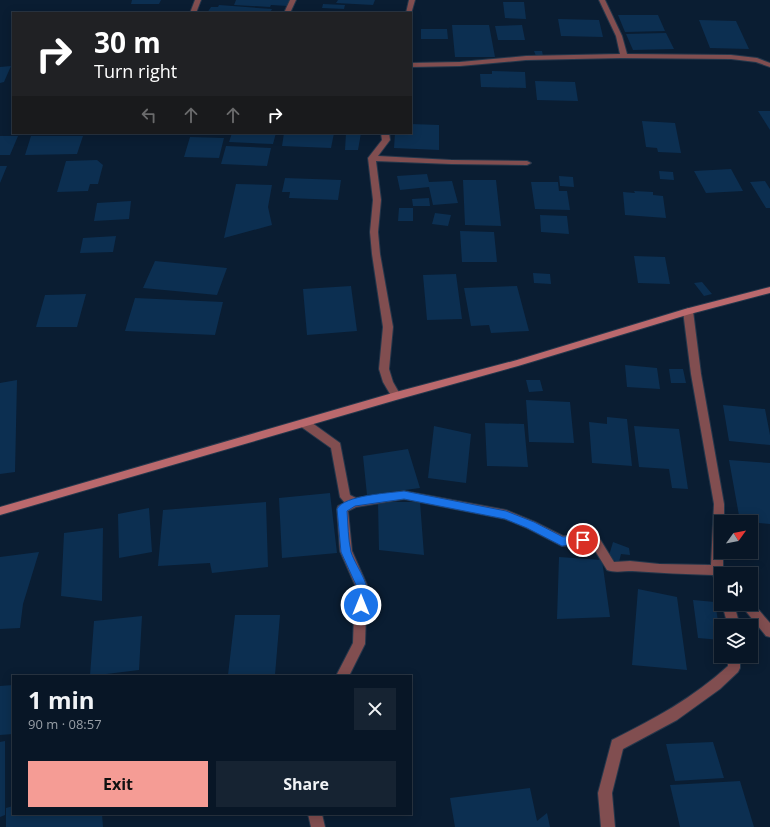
<!DOCTYPE html>
<html lang="en">
<head>
<meta charset="utf-8">
<style>
	body { margin:0; font-family:"Open Sans",sans-serif; background:#162332; color:#f1f3f6; height:100vh; display:flex; flex-direction:column; font-size:15px; white-space:nowrap }
	* { box-sizing:border-box; margin:0 }
	p { font-size:13px; color:#989fa7 }
	.icon { flex:none; width:22px; height:22px; fill:none; stroke:currentColor; stroke-width:2; stroke-linecap:round; stroke-linejoin:round }
	.map { position:relative; flex:1; overflow:hidden }
	.panel { position:absolute; left:12px; top:675px; width:400px; height:140px; display:flex; flex-direction:column; background:#081626; border-radius:0px; box-shadow:0 2px 10px #0003,0 0 0 1px #293543 }
	.panel>* { flex:none }
	.hud { position:absolute; left:12px; top:12px; width:400px; height:122px; border-radius:0px; box-shadow:0 2px 10px #0003,0 0 0 1px #293543; background:#202124; color:#fff; overflow:hidden }
	.needle { width:26px; rotate:57deg }
	.fabs { position:absolute; left:714px; top:515px; display:grid; gap:8px }
	.fabs a { display:grid; place-items:center; width:44px; height:44px; border-radius:0px; background:#081626; box-shadow:0 2px 10px #0003,0 0 0 1px #293543; font-size:20px }
	.pin { position:absolute; display:grid; place-items:center; width:34px; height:34px; color:#fff; margin:-17px; border:2px solid #fff; border-radius:50%; box-shadow:0 1px 4px #0007 }
	.me { position:absolute; width:44px; margin:-22px; rotate:0deg; stroke-linejoin:round; filter:drop-shadow(0 0 3px #0008) }
	.turn { display:flex; align-items:center; gap:14px; height:84px; padding:0 16px; font-size:18px }
	.turn .icon { width:52px; height:52px; stroke-width:2.5 }
	.turn b { display:block; font-size:28px; line-height:34px }
	.lanes { display:flex; align-items:center; height:38px; padding:0 16px; background:#0003; justify-content:center; gap:20px; direction:ltr }
	.lanes .off { opacity:.35 }
	.round { display:grid; place-items:center; flex:none; width:42px; height:42px; border-radius:0px; background:#162332 }
	.headline { display:flex; align-items:center; justify-content:space-between; height:68px; padding:0 16px }
	h1 { font-size:24px; font-weight:700; line-height:30px }
	.primary-button { display:flex; gap:8px; margin-top:auto; padding:8px 16px }
	.primary-button a { flex:1; height:46px; border-radius:0px; background:#f59c95; color:#111; font-size:16px; font-weight:700; line-height:46px; text-align:center }
	.primary-button a+a { background:#162332; color:#f1f3f6 }
	.map>svg:first-child { display:block }
	.building { fill:#0c2f51 }
	.lines { fill:none; stroke-linecap:round; stroke-linejoin:round }
	.street-casing { stroke:#25374b; stroke-width:2 }
	.secondary-casing { stroke:#25374b; stroke-width:2 }
	.street { fill:#814e50; fill-rule:evenodd }
	.secondary { fill:#ba696d; fill-rule:evenodd }
	.route { fill:#1a73e8; stroke:#114b97 }
</style>
</head>
<body>
<div class="map">
<svg width="770" height="827" viewBox="0 0 770 827">
	<rect width="100%" height="100%" fill="#0a1d32"/>
	<path class="building" d="M132,0h29l-2,4h-28z
		M236,0h54l-2,6 -17,-1 -1,2 -36,-2z
		M338,0h37l-2,5 -37,-2z
		M503,2h21l2,17 -21,-1z
		M323,4l22,1 -1,4 -22,-1z
		M219,5l53,4 -2,4h-63l4,-6h7z
		M618,15h40l7,16 -40,1z
		M558,19l41,1 4,17 -42,-1z
		M699,20l37,1 13,28 -39,-1z
		M452,25h37l6,32h-40z
		M522,25l3,15h-27l-3,-14z
		M421,29h26l1,10h-27z
		M666,33l8,16 -41,1 -7,-16z
		M534,51h8l1,5h-7z
		M11,66l-7,16 -4,1v-16z
		M492,71l33,1 1,16 -45,-1 -1,-13h12z
		M535,81l40,1 3,19 -41,-1z
		M758,111h12v19z
		M642,121l33,2 6,30 -23,-1 -1,-4 -11,-1z
		M411,124l28,1v25l-45,-2 1,-15h16z
		M232,133h44l-3,11 -44,-2z
		M284,133h50l-3,15 -49,-2z
		M346,133h15l-3,17h-13z
		M0,136h18l-8,19h-10z
		M31,136h52l-6,18 -52,1z
		M190,137l34,1 -5,20 -35,-1z
		M226,146l45,2 -4,18 -46,-2z
		M97,160l6,5 -5,19h-8l-2,7 -31,1 9,-31z
		M0,166h7l-7,17z
		M731,169l12,22 -37,2 -12,-22z
		M659,171l14,1 1,8 -14,-1z
		M427,174l2,8 23,-1 6,22 -25,2 -4,-18 -29,3 -3,-14z
		M559,176l14,1 1,10 -14,-1z
		M285,178l56,2 -3,20 -49,-2 1,-6h-8z
		M463,180h33l5,46 -36,-1z
		M765,181l5,8v19h-4l-16,-26z
		M531,182h27l1,9h8l3,19 -35,-1z
		M236,184l36,1 -4,22 4,18 -48,13z
		M634,191l19,1v3l10,1 3,22 -41,-3 -2,-23 12,1z
		M429,198l1,8h-17l-1,-7z
		M131,201l-2,18 -35,2 3,-18z
		M399,208h14v13h-15z
		M435,213l16,2 -3,11 -16,-2z
		M540,215l27,1 2,18 -28,-2z
		M460,231l34,1 3,30h-35z
		M116,236l-3,16 -33,1 3,-15z
		M634,256l31,1 5,27 -32,-1z
		M155,261l72,7 -10,27 -74,-7z
		M533,273l17,1 1,10 -17,-1z
		M456,274l6,45 -35,1 -4,-45z
		M702,282l10,12 -8,2 -10,-13z
		M351,286l6,45 -50,4 -4,-46z
		M517,286l12,45 -38,2 -2,-8 -18,1 -7,-38z
		M86,294l-9,33h-41l9,-32z
		M135,298l88,4 -8,33 -90,-4z
		M625,365l32,3 3,21 -33,-2z
		M669,369h14l3,14h-15z
		M17,380l-2,92 -15,2v-91z
		M526,380h14l3,11 -14,1z
		M526,400l44,2 4,41 -45,-1z
		M723,405l42,4 5,26v10l-41,-4z
		M607,417l20,2 5,47 -40,-3 -3,-41 18,2z
		M485,423l39,1 4,43 -41,-1z
		M434,426l37,8 -5,49 -38,-5z
		M634,426l45,3 9,60 -16,-1 -3,-19 -30,-2z
		M408,449l12,39 -53,7 -4,-39z
		M729,460l41,3v61l-30,-3z
		M330,493l7,60 -55,5 -3,-60z
		M266,502l2,65 -56,6 -2,-10 -52,3 5,-56z
		M378,502h42l4,53 -45,-5z
		M149,508l3,44 -33,6 -1,-44z
		M103,528l-1,73 -41,-5 3,-63z
		M613,542l16,6 1,7 -9,-1 -2,8 -11,-3z
		M39,552l-16,52 -3,24 -20,1v-72z
		M559,557l43,3 8,57 -53,2z
		M638,589l39,8 10,73 -55,-5z
		M693,600l22,2 6,38 -23,-2z
		M235,615h45l-5,60h-47z
		M142,616l-3,54 -49,6 4,-55z
		M13,685v49l-13,1v-49z
		M5,741v74l-5,2v-75z
		M713,742l11,36 -49,3 -9,-37z
		M740,781l14,46h-74l-10,-42z
		M530,788l7,33 10,-8 3,14h-95l-5,-29z
		M13,806v8h89l1,13h-97v-19z"/>
	<g class="lines">
		<defs>
			<path id="street" d="M195,0h6l-5,13h-6z
				M290,0h6l-6,13h-6z
				M409,0h6l-4,14v-1h-5z
				M599,0h6l17,36 5,18 104,1 26,3 13,5v4l-14,-5 -25,-3 -110,-1 -95,2 -66,6 -49,1v-4l49,-1 66,-6 94,-2 -4,-18z
				M381,133h8l1,7 -12,16 73,4 76,1 4,2 -4,2 -76,-1 -75,-3 5,39 -3,32 2,22 13,73 -4,42 4,13 8,14 -2,3h-6l-10,-17 -4,-13 4,-42 -11,-73 -2,-22 3,-32 -5,-42 14,-18z
				M688,308l5,3 8,63 23,130v18h-3v30h2v16l4,6h-6v13l-4,-1 -4,-11c-27,-1 -54,-2 -81,-4 -9,0 -17,2 -25,-1l-16,-26 -29,2 -35,-18 -22,-9 -101,-20 -48,8 -8,4 4,40 15,34 -2,59 -16,32h-13l17,-33 2,-58 -15,-34 -3,-42 1,-3 7,-3 -5,-6 -9,-49 -31,-22 -1,-3 1,-3h8l32,23 10,52 6,3 48,-7 102,19 29,12 28,14 31,-2 4,2 16,26 16,-1 29,3 52,1 3,-61 -23,-130 -8,-63z
				M751,601l19,22v14l-4,-1 -26,-32h11z
				M722,604h12l6,22h-12z
				M728,656h12v12l-2,4 -18,17 -43,31 -54,29 -11,44 3,34h-14l-3,-34 14,-53c42,-21 81,-42 116,-74z
				M308,814h14l3,13h-14z"/>
			<path id="secondary" d="M770,287v6l-80,21 -172,52 -122,34 -396,115v-8l396,-115 121,-32 168,-51z"/>
		</defs>
		<use href="#street" class="street-casing"/>
		<use href="#secondary" class="secondary-casing"/>
		<use href="#street" class="street"/>
		<use href="#secondary" class="secondary"/>
	</g>
	<path class="route" d="M404,491l102,20 28,11 29,15 20,-2 4,2 1,3 -1,3 -25,3 -35,-18 -22,-9 -101,-20 -49,7 -8,5c1,13 1,28 4,41 6,18 24,36 14,56l-4,2 -3,-2 -2,-3v-20l-15,-33 -4,-43c7,-14 53,-16 67,-18z"/>
</svg>
<div class="fabs">
<a><svg class="needle" viewBox="-14 -14 28 28"><path d="M0-13l5 13h-10z" fill="#e53935"/><path d="M0 13l5-13h-10z" fill="#989fa7"/></svg></a>
<a><svg class="icon" aria-label="sound" viewBox="0 0 24 24"><path d="M4 9h4l5-4v14l-5-4H4zM17 9q2 3 0 6"/></svg></a>
<a><svg class="icon" aria-label="layers" viewBox="0 0 24 24"><path d="M12 4l9 5-9 5-9-5zM3 14l9 5 9-5"/></svg></a>
</div>
<div class="pin" style="left:583px;top:540px;background:#d93025"><svg class="icon" aria-label="arrive" viewBox="0 0 24 24"><path d="M6 21V4h12l-3 4 3 4H6"/></svg></div>
<svg class="me" style="left:361px;top:605px" viewBox="-20 -20 40 40"><circle r="17" fill="#1a73e8" stroke="#fff" stroke-width="3"/><path d="M0-11L8 9 0 5-8 9z" fill="#fff"/></svg>
<div class="hud">
<div class="turn"><svg class="icon" aria-label="right" viewBox="0 0 24 24"><path d="M7 20v-9h11M14 6l5 5-5 5"/></svg><div><b>30 m</b>Turn right</div></div>
<div class="lanes"><svg class="icon off" aria-label="left" viewBox="0 0 24 24"><path d="M17 20v-9H6M10 6l-5 5 5 5"/></svg><svg class="icon off" aria-label="ahead" viewBox="0 0 24 24"><path d="M12 20V5M6 11l6-6 6 6"/></svg><svg class="icon off" aria-label="ahead" viewBox="0 0 24 24"><path d="M12 20V5M6 11l6-6 6 6"/></svg><svg class="icon" aria-label="right" viewBox="0 0 24 24"><path d="M7 20v-9h11M14 6l5 5-5 5"/></svg></div>
</div>
<section class="panel">
<div class="headline"><div><h1>1 min</h1><p>90 m · 08:57</p></div><a class="round"><svg class="icon" aria-label="close" viewBox="0 0 24 24"><path d="M6 6l12 12M18 6L6 18"/></svg></a></div>
<div class="primary-button"><a>Exit</a><a>Share</a></div>
</section>
</div>
</body>
</html>
